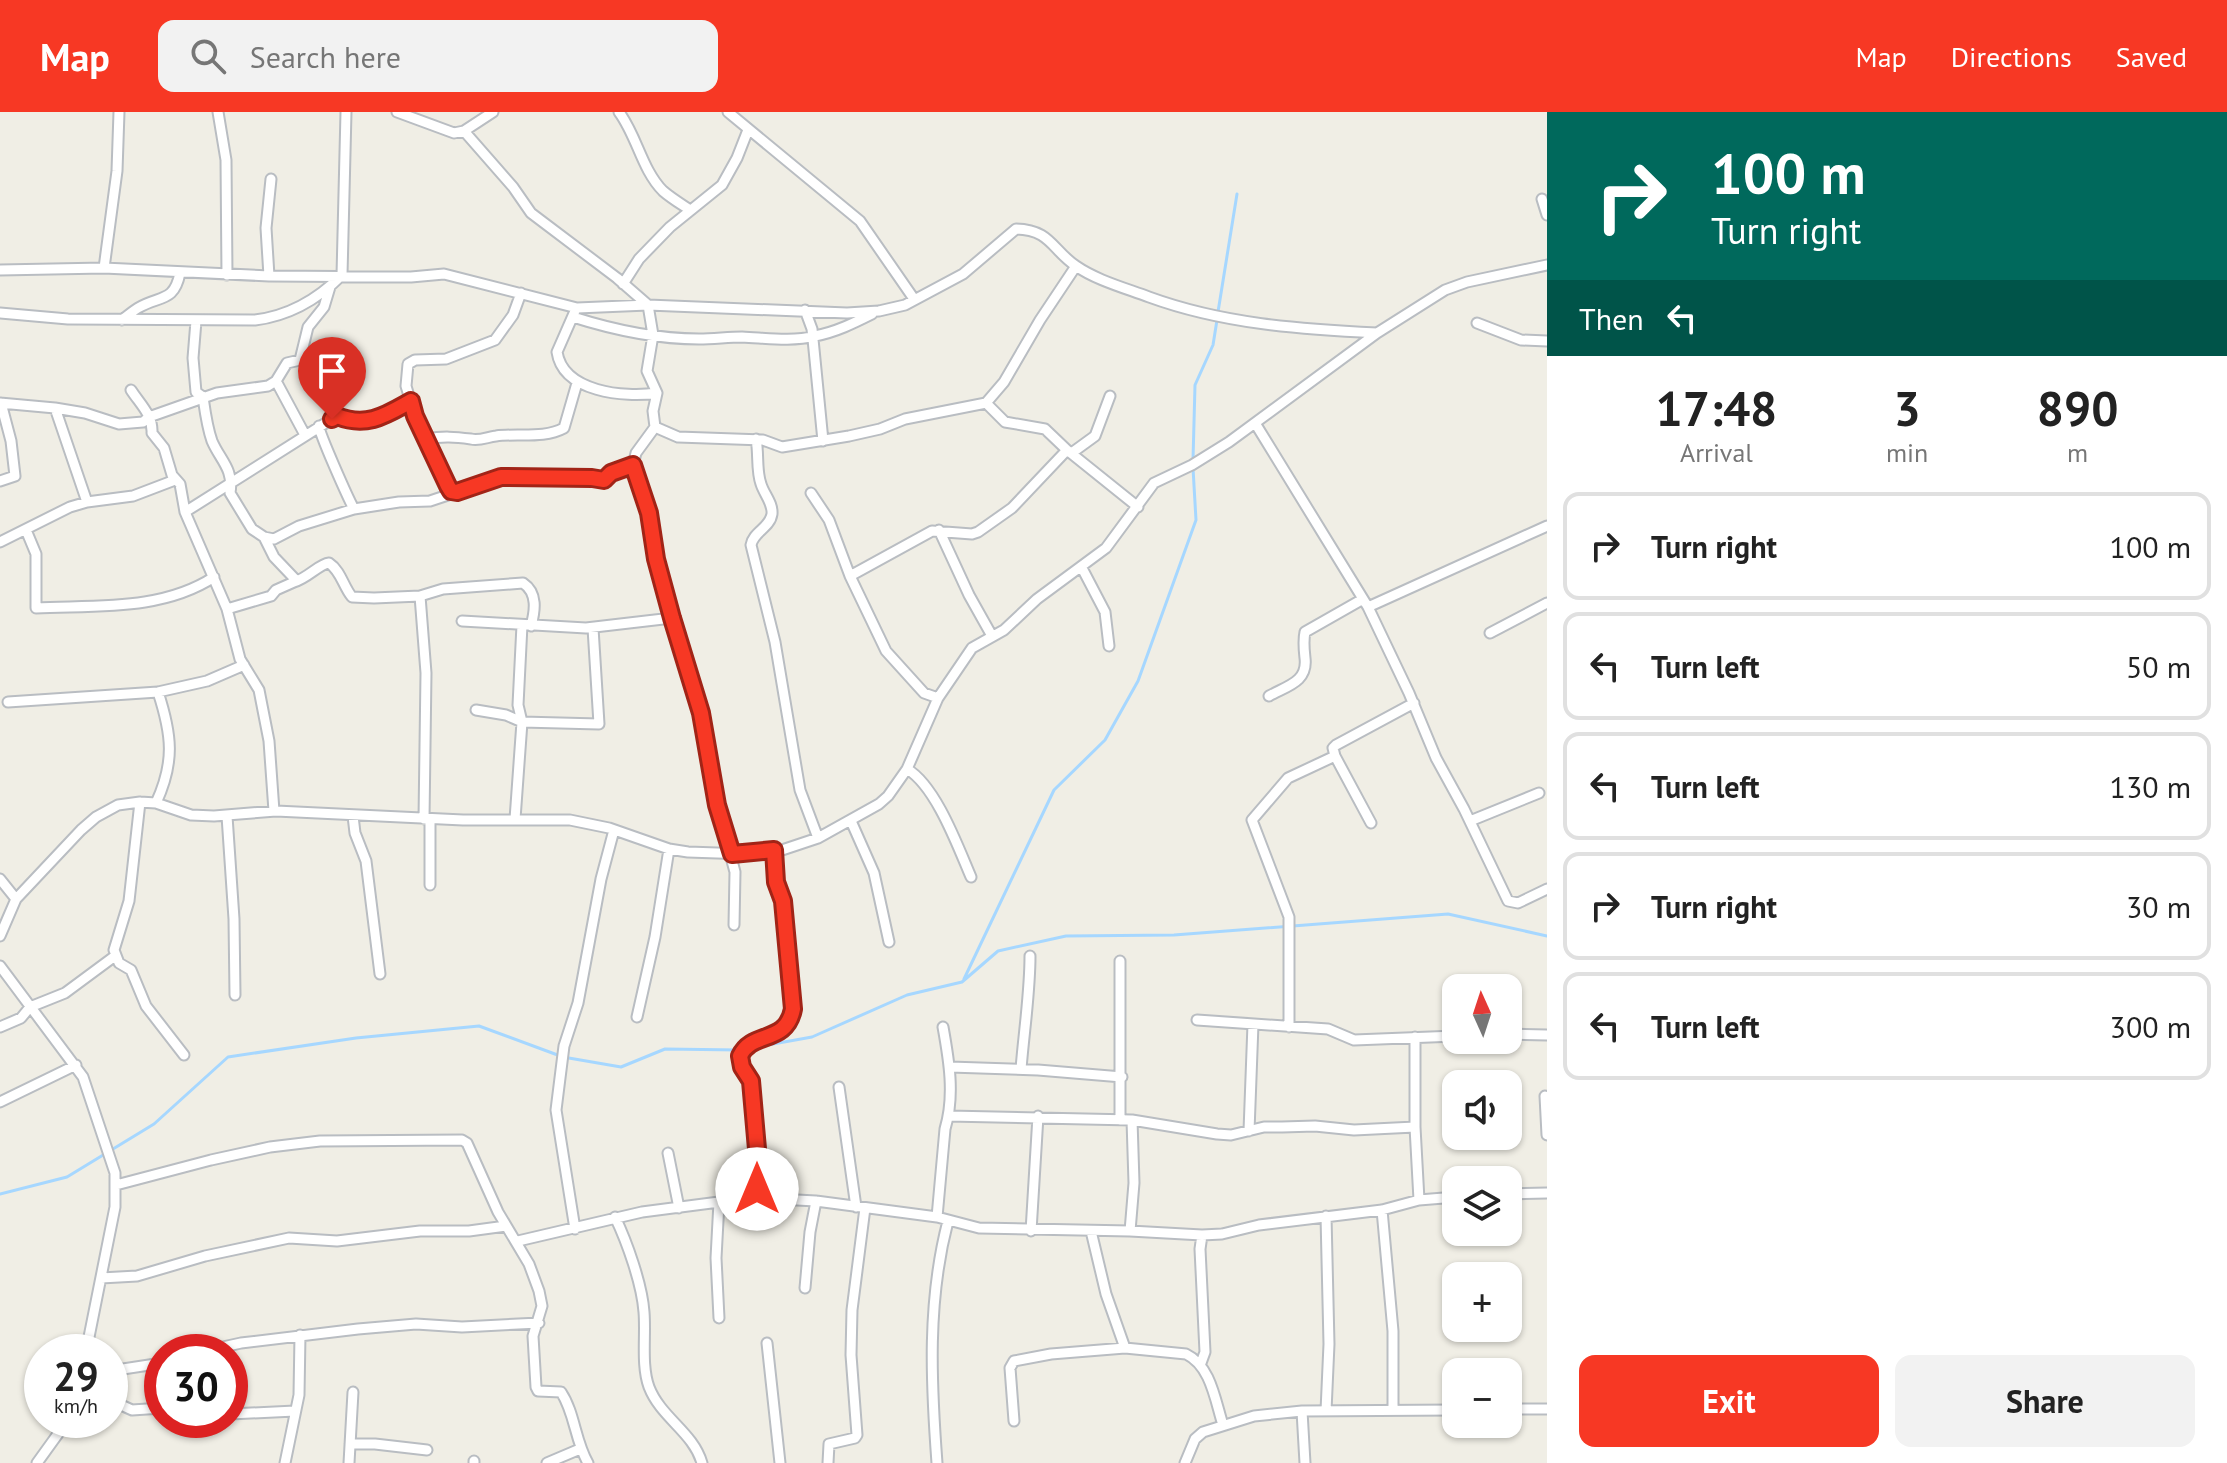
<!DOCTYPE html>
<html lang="en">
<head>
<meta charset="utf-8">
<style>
	body { margin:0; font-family:"PT Sans",sans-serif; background:#f2f2f2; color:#222; height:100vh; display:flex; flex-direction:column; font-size:30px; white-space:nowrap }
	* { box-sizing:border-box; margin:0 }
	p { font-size:26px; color:#767676 }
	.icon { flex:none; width:44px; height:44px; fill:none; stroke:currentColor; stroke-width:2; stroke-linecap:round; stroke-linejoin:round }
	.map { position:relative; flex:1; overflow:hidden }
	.sheet { display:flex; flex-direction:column; background:#fff; width:680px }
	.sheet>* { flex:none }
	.hud { background:#00695c; color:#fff; overflow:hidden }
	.needle { width:52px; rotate:357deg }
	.controls { position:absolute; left:1442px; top:862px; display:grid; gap:16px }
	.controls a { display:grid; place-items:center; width:80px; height:80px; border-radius:16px; background:#fff; box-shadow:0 2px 6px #0004; font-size:40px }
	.speed { position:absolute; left:24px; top:1222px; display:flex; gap:16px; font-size:40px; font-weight:700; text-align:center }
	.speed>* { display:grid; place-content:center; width:104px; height:104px; border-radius:50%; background:#fff; box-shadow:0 2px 6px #0004; line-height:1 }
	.speed small { font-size:20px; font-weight:400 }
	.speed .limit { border:12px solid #d22; background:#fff; color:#111 }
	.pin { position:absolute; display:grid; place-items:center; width:68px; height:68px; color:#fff; margin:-82px -34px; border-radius:50% 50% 50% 0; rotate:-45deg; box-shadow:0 0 8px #0007 }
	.pin .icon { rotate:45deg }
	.me { position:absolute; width:88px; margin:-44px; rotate:0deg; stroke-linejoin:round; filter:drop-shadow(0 0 6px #0008) }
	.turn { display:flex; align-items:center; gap:28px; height:168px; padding:0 32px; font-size:36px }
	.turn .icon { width:104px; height:104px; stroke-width:2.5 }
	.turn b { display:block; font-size:56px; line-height:68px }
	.then { display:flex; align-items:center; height:76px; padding:0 32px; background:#0003; gap:16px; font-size:30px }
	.eta { display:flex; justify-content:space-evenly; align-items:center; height:136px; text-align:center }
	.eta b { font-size:48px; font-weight:700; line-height:56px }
	.primary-button { display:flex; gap:16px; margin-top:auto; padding:16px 32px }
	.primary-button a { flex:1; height:92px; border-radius:16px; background:#f73824; color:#fff; font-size:32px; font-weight:700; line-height:92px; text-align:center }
	.primary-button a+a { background:#f2f2f2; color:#222 }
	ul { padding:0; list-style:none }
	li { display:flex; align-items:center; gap:24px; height:108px; margin:0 16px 12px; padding:0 16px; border:4px solid #e0e0e0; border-radius:16px }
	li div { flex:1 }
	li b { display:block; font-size:30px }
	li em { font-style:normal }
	header { display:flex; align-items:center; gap:48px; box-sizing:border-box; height:112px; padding:0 40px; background:#f73824; color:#fff }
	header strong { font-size:38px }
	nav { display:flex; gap:44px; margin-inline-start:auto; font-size:28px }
	.search { width:560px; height:72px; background:#f2f2f2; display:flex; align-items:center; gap:20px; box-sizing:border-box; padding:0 28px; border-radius:16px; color:#767676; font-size:30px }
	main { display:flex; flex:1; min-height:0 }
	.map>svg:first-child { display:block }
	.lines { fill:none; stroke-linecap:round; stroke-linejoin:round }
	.stream { stroke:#a6d7ff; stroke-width:3 }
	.minor-casing { stroke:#b9bdc2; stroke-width:13 }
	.minor { stroke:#fff; stroke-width:9 }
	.route-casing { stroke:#a12417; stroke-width:20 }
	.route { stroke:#f73824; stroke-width:14 }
</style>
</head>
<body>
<header>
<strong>Map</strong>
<div class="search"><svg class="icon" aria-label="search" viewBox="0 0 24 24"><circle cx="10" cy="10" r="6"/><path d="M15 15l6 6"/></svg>Search here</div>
<nav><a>Map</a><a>Directions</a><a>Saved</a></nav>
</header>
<main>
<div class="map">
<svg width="1547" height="1351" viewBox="0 0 1547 1351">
	<rect width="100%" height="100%" fill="#f0eee5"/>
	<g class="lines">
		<path class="stream" d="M1218,200l19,-118
			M1193,348l2,-75 18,-40 4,-25
			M964,867l90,-189 51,-50 33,-59 58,-161 -3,-52
			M751,936l61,-11 95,-42 55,-13 36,-31 68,-15 108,-1 274,-21 99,22
			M0,1082l67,-17 87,-53 74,-67 128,-19 123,-12 84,31 58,10 44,-18 74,1"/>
		<defs>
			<path id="minor" d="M218,0l8,48 1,115
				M397,0l57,21 10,-2 29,-19
				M619,0c18,24 23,58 44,79 8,7 18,13 27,19
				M728,0l132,109 54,78
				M464,19l49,56 18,26 86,65 31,27 5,30 -6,36 10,22 -4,18 2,16 -19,26 -3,12 16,48 7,46 16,59 29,95 16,92 18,67 -1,53
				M1542,87l5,16
				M104,156l13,-97 2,-59
				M0,158l104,-2 165,8 142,1 33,-3 133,34 71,-3 199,8 32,-2 26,-6 58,-31 53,-45c35,1 35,20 60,37 20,14 49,22 73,31 74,27 150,32 228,36
				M269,164l-3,-48 5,-49
				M623,172l16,-25 31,-32 52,-42 15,-27 11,-28
				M521,181l-8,22 -18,25 -49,19 -31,1 -7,4 -2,22 9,30 36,75 6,1 44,-15 91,1 12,2 7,-7 22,-8
				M805,198l7,19 11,112
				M575,199l-18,41c6,40 67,46 100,41
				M0,201l68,6 187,1c33,-4 63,-21 87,-45l4,-163
				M573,205c41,13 84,22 126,22 15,0 29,-2 43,-2 24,1 50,5 73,-1 21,-4 39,-13 57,-22
				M122,208c5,-4 11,-9 16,-12 22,-13 36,-5 42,-35
				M196,209l-3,37 3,34 7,5c2,14 4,30 9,44 8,19 22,28 18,52l22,36 12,8 10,20 20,21v4l-18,8 -5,6 -44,13
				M1477,211l44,17 26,1
				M276,269l29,54
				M131,278c9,14 22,25 21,43l12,15 8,27 8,9 5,28 42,97 13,50 19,31 10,51 5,70
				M0,291l55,5 30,5 34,11 24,-2 6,-5 68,-24 51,-7 8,-5 11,-18 13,-3 8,-33 16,-20 6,-20
				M55,296l32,94
				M1255,311l113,184 41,86 27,65 28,51 44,92 10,2 29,-14
				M319,314c0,7 29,72 35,83l45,-7 31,-1 27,-9
				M655,315l23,10 85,3 19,7 67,-11 31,-7 25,-10 81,-16 18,-21 36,-62 36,-54
				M427,327c16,-3 28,-2 44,0 9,2 16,-2 25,-3 22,-3 48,3 68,-8l13,-45
				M756,327c3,15 0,31 5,45 3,10 12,19 11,30 -2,14 -19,18 -21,31l24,97 25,148 18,48
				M1067,338l71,57
				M1073,340l22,-16 15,-40
				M0,369l15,-5 -4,-35 -10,-38
				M811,381l18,27 21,56 36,75 38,42 14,5
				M185,400l147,-93 5,-3c30,12 48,0 74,-15
				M26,418l10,24v54c60,-3 126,3 178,-31
				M939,418l30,65 23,41
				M264,425l10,2 25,-13 55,-17
				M0,430l70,-35 17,-5 46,-6 42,-16
				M1082,456l23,44 4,34
				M850,464l82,-45 40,3 6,-2 34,-24 55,-58 -22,-21 -40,-7 -19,-19
				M294,470c14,-4 25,-18 35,-19 12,8 14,23 23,34l22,1 46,-2 23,-7 80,-6c15,10 12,28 8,43
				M420,484l6,77 -2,146
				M1368,495l179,-81
				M462,509l124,7 86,-10
				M1490,521l57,-30
				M1269,584c18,-10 39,-14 36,-38 -1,-9 -2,-17 0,-26l58,-33
				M8,590l150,-10 49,-11 37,-16
				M476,598l30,5 16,7 77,2 -6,-96
				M1335,644l36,67
				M907,657c29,17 51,78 64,108
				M140,690l-11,99 -15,49 5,13 12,7 15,36 38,49
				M156,691c19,-41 16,-68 2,-111
				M227,704l7,103 1,76
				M353,704l2,17 11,28 14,113
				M430,707v66
				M515,707l7,-97 -4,-17 4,-80
				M851,709l23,52 15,69
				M1470,709l69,-28
				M0,767l16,20
				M0,824l16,-37 65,-69 15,-13 22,-12 22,-3 16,1 35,12 23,1 62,-5 187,9h107l39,8 60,21 19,3 58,2 33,-3 39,-13 61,-34 9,-8 19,-27 31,-71 34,-50 32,-18 33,-31 69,-51 48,-65 38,-18 37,-23 148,-109 68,-43 22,-8 80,-17
				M1120,849v159
				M0,854l83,111 32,96v34l-29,145
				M637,905l18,-80 14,-88
				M1197,908l131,9 26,11 102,-4
				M0,915l21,-9 9,-11 35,-14 50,-37
				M1289,915v-110l-37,-97 36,-42 47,-22 -2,-8 3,-3 78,-42
				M1508,922l39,1
				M1415,925v90l4,73
				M950,955l88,3 84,7
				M1021,957c3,-38 9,-76 9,-113
				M839,975l17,120
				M1545,984l2,39
				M0,990l76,-37
				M949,1004l183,4 85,14 14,1 33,-8h18l33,-1 39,4 61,-3
				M1249,1019l4,-107
				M668,1041l11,55
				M116,1073l95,-25 59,-13 50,-6 142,-1 5,3 31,69 31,52 10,27 3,15 -9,30 3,51 2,4 23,1c14,21 14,49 27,71
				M1508,1082l39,-1
				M753,1088c7,-18 5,-103 -3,-121 -3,-8 -8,-14 -10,-23 12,-26 46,-11 53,-47l-10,-108 -7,-19 -2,-32
				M1382,1098l11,121v79
				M615,1105c12,25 27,67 29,95 2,24 -3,53 5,75 12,31 44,45 53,76
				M937,1105l8,-88c10,-33 4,-69 -2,-102
				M575,1117l-19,-119 8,-64 14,-43 23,-124 13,-49
				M1031,1119l7,-115
				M1091,1119l15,63 19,54
				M1130,1119l4,-48 -2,-63
				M518,1129l124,-29 77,-10 59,-3 38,2 121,16 42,11 151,3 72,4 20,-1 37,-9 123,-15 37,-10 37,-3
				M101,1166l36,-2 68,-20 84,-18 48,3 83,-10h49l37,-5
				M805,1176l5,-56 6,-31
				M719,1206l-3,-60 3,-56
				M767,1231l13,120
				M200,1240l41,-9 117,-14 58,-5 46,3 77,-4
				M1201,1251l4,-11 -5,-103 2,-14
				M110,1259l52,-8
				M110,1288l22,10 30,-2
				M1508,1297h39
				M1302,1299l3,52
				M1326,1299l3,-67 -3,-128
				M230,1302l65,-3
				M1014,1309l-4,-53 4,-7 37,-7 74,-6 61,6c25,12 29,46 37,71
				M350,1332h25l52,6
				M474,1349v2
				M37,1351l31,-43
				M285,1351l14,-68 1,-60
				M349,1351l4,-71
				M547,1351l33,-14
				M828,1351l1,-19 26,-6 2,-3 -6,-80 1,-45 13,-102
				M937,1351c-6,-81 -10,-162 11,-242
				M1185,1351l10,-24 8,-7 51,-16 48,-5 154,-1"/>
		</defs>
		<use href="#minor" class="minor-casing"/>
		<use href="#minor" class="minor"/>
	</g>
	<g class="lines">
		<defs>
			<path id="route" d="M332,307l5,-3c30,12 49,-1 74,-15l4,15 33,70 3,5 6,1 44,-15 91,1 12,2 7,-7 22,-8 16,48 7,46 16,59 29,95 16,92 15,49 42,-4 2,32 7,19 10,108c-7,36 -41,21 -53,47l2,11 9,14 6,68v40"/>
		</defs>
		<use href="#route" class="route-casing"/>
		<use href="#route" class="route"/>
	</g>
</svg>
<div class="controls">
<a><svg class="needle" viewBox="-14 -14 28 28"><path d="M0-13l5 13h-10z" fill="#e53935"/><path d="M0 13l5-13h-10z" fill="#767676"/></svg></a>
<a><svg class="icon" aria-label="sound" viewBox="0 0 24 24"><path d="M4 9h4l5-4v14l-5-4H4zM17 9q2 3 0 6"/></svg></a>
<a><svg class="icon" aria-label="layers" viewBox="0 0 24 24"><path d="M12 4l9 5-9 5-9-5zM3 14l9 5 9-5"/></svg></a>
<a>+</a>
<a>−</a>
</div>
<div class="speed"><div>29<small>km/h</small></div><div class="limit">30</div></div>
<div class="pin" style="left:332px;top:307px;background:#d93025"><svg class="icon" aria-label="arrive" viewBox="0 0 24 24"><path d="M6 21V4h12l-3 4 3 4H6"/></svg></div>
<svg class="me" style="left:757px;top:1077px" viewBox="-20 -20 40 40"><circle r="19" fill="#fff"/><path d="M0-13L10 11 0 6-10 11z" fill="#f73824"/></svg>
</div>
<section class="sheet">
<div class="hud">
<div class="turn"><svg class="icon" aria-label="right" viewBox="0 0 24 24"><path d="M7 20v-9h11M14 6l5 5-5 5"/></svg><div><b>100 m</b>Turn right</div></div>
<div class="then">Then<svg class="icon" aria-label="left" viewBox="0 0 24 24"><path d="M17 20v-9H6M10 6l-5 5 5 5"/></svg></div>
</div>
<div class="eta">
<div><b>17:48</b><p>Arrival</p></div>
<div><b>3</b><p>min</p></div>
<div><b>890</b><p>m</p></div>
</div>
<ul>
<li><svg class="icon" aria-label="right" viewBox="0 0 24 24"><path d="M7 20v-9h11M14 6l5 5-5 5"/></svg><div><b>Turn right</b></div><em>100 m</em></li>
<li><svg class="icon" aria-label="left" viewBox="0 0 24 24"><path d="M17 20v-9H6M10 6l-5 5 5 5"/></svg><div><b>Turn left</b></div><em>50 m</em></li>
<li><svg class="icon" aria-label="left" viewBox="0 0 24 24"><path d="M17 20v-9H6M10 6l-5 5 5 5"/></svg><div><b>Turn left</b></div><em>130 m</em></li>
<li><svg class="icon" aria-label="right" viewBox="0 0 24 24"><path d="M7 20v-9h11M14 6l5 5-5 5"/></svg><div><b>Turn right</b></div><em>30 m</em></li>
<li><svg class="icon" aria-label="left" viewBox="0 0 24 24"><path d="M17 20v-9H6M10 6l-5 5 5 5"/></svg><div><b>Turn left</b></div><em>300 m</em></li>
</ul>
<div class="primary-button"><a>Exit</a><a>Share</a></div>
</section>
</main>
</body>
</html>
